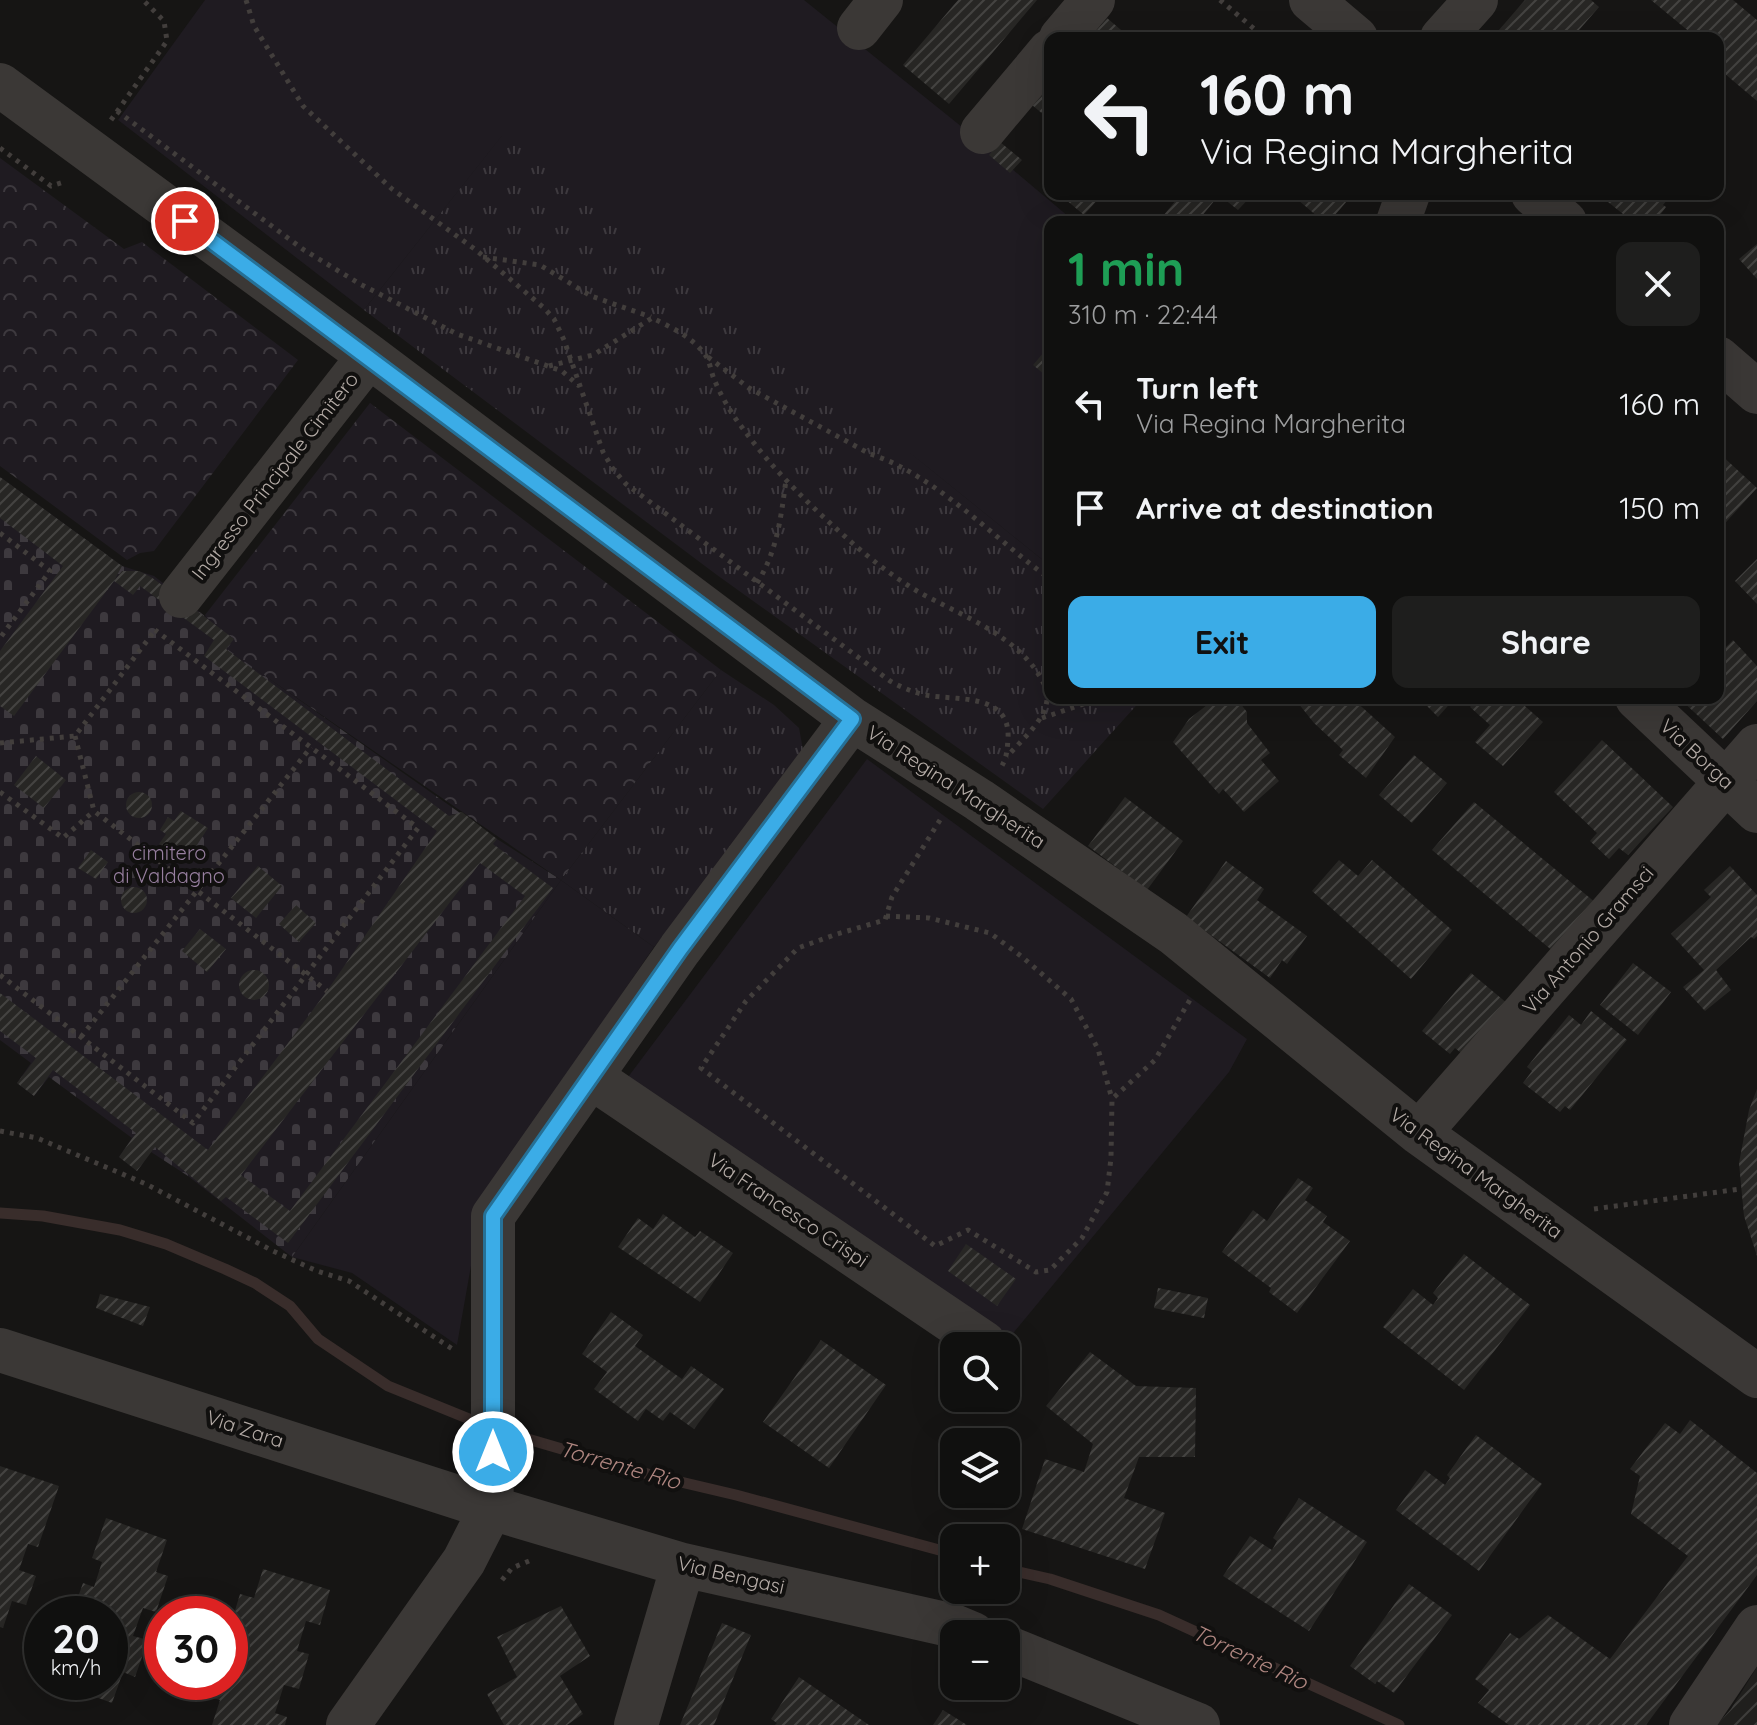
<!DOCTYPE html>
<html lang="en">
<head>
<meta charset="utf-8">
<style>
	body { margin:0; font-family:Quicksand,sans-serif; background:#1e1e1d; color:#f1f3f6; height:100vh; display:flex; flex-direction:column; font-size:30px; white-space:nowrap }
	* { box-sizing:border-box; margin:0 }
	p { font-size:26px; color:#9c9d9e }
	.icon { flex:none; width:44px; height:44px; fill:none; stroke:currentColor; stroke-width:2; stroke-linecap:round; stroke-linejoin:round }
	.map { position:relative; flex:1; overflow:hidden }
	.panel { position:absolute; left:1044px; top:216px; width:680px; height:488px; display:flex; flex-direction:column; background:#10100f; border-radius:16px; box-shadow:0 8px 32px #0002,0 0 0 2px #30302f }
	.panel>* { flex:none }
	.top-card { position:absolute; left:1044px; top:32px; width:680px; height:168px; border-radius:16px; box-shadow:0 8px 32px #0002,0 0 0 2px #30302f; background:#10100f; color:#f1f3f6; overflow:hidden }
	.fabs { position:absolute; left:940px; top:1332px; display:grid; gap:16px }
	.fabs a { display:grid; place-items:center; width:80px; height:80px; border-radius:16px; background:#10100f; box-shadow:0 8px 32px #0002,0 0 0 2px #30302f; font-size:40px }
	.speed { position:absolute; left:24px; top:1596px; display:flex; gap:16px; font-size:40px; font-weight:700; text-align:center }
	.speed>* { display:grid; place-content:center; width:104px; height:104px; border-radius:50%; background:#10100f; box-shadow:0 8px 32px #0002,0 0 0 2px #30302f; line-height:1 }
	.speed small { font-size:20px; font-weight:400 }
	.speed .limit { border:12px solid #d22; background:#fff; color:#111 }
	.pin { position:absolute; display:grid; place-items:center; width:68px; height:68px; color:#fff; margin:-34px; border:4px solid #fff; border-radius:50%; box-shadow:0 2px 8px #0007 }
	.me { position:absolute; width:88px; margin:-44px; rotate:0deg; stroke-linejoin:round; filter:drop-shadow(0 0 6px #0008) }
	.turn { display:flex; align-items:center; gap:28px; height:168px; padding:0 24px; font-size:36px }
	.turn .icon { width:104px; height:104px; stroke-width:2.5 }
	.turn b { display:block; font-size:56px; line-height:68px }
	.round { display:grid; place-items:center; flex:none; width:84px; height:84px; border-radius:16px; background:#1e1e1d }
	.head { display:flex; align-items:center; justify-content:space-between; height:136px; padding:0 24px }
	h1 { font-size:48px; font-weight:700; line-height:60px; color:#1e9e55 }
	.primary-button { display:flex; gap:16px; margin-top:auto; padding:16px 24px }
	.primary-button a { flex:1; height:92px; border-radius:16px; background:#3bace7; color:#111; font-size:32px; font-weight:700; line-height:92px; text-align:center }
	.primary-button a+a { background:#1e1e1d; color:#f1f3f6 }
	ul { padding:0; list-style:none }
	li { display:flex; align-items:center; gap:24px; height:104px; padding:0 24px }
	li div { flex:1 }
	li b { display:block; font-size:30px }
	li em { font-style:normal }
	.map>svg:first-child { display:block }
	.industrial { fill:url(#industrial-furrows) }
	.grass { fill:#1f1b21 }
	.forest { fill:url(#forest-crowns) }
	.cemetery { fill:url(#cemetery-stones) }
	.park { fill:url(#park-tufts) }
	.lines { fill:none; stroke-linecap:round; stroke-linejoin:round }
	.stream { stroke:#392d2b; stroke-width:11 }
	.building { fill:url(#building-hatch); fill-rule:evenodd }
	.path { stroke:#423e3c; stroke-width:5; stroke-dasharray:4 6; stroke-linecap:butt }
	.minor { stroke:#3b3836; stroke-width:44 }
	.route-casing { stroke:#267096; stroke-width:20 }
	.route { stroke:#3bace7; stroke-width:14 }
	.labels { text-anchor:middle; stroke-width:8; stroke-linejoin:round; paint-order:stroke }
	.street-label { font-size:20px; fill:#b5aca7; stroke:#11100f }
	.park-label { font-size:20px; fill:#977f9f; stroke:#11100f }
	.water-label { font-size:22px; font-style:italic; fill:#af8680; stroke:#11100f }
</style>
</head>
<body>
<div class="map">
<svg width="1757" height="1725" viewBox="0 0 1757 1725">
	<defs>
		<pattern id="industrial-furrows" width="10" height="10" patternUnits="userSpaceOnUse" patternTransform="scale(2)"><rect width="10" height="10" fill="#201f1d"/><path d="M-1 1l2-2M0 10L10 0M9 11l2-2" fill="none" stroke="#3e3d3b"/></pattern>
		<pattern id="forest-crowns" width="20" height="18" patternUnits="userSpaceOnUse" patternTransform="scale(2)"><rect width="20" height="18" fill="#1f1b21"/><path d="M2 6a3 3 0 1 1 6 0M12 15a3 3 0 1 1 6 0" fill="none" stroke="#3d393e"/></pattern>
		<pattern id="cemetery-stones" width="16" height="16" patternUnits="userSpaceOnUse" patternTransform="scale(2)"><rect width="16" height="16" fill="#1f1b21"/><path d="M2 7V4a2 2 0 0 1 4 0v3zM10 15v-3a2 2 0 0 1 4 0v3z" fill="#3d393e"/></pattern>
		<pattern id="park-tufts" width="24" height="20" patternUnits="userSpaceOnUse" patternTransform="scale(2)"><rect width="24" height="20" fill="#1f1b21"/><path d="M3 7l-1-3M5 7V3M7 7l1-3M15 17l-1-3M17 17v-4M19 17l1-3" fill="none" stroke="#3d393e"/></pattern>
		<pattern id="building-hatch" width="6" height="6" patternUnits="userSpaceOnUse" patternTransform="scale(2)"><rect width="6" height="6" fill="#272624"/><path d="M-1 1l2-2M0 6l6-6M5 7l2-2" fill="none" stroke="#444341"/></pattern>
	</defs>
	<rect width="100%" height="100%" fill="#161514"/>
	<path class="industrial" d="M1757,1667v58h-40l14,-16z"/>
	<path class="grass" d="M205,0h599l163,131 108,91h-25v344l-124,-100 -424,-330 -138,174 -246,-190z
		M867,759l380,280 -18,33 -224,271 -377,-266z
		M561,880l93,67 -171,251 -26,147 -105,-72 -60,-16z"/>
	<path class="forest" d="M0,158l124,91 18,-7 156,118 -144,191 -14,2 -13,7 -127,-94z
		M370,403l351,267 -160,210 -335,-231 -21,-34z"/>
	<path class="cemetery" d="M0,477l122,89 32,10 80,63 -7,10 270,190 64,41 -269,377 -104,-81 -37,-24 -14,19 -18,-14 13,-19 -83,-61 -15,19 -17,-13 14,-20 -31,-23z"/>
	<path class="park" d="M508,128l542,438v132h93l-100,111 -326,-234 -353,-265z
		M721,670l53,35 25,23 4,22 -26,43 -123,154 -93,-67z"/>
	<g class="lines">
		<path class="stream" d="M0,1213l43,3 77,14 46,14 59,25 30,14 35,23 28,33 70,47 96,39
			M504,1432l147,43 85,20 218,59
			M1006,1569l44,10 109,36 240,110"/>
	</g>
	<path class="building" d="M958,0h79l-88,104 -46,-39z
		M1525,0h66l8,7 -27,31h-80z
		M1651,0h82l24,20v81l-39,-33v-30h-21z
		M1107,18l21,18 -1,2h-22l-9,-7z
		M1042,92l8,6v22l-18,-15z
		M1000,142l22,18 -12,13 -21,-18z
		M1059,194h44l-19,21z
		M1181,194h72l-15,16 -19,-15 -22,27h-39z
		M1291,194h62l-24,28h-5z
		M1598,194h74l-9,11 3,2 -11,15h-22z
		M1757,244v35l-18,-20z
		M1050,345v34l-17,-14z
		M1718,452l39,36 -39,43z
		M0,477l122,89 -8,15 -100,135 -14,-10v-55l63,-85 -63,-48z
		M1757,559v45l-22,-23z
		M122,571h17l12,6 29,21 54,41 -8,10 223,167 13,-4 35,27 -4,5 60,44 -265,355 -62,-46 -5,4 -66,-54 -18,24 -18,-14 17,-24 -83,-63 -19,26 -17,-13 19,-25 -36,-27v-38l208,157 119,-159 110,-160 -233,-175 10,-16 -74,-54 -7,9 -19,-14zM480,863l45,33 -235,315 -49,-36z
		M1733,640l24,26v35l-34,38 -44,-41h39v-43z
		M1216,698h20l11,14v11l23,30 -9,7 18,21 -35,31 -21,-23 -4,5 -46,-52 16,-23z
		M1294,698h58l43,39 -29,41 -27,-23 4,-5 -29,-27z
		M1419,698h36l-17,19z
		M1477,698h42l-1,2 25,22 -40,44 -28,-24 15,-17 -20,-18z
		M1602,740l71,67 -45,48 -9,-7 -10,11 -19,-18 7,-8 -43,-41z
		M1414,755l33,28 -35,40 -33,-28z
		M36,756l30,24 -22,28 -30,-23z
		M126 805a13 13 0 1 1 26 0a13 13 0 1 1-26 0Z
		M1125,797l58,44 -36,49 -59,-44z
		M1474,802l122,101 -42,49 -122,-102z
		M181,811l27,17 -22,34 -27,-18 7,-10 -6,-4 8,-13 6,4z
		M91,850l17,12 -12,17 -18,-11z
		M1339,860l19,16 14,-16 80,70 -41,49 -99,-88z
		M1226,861l38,28 -7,11 50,36 -20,28 -5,-4 -12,18 -84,-61z
		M258,866l24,20 -26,32 -25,-20z
		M1730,866l27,29v41l-3,3 -3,-2 -35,33 15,20 -26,21 -22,-24 21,-17 -33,-36 40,-37 -7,-7z
		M121 900a13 13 0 1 1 26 0a13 13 0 1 1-26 0Z
		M296,905l20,18 -17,19 -20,-18z
		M200,929l26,20 -19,23 -25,-21z
		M1633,963l38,29 -33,43 -38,-30z
		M239 985a15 15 0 1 1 30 0a15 15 0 1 1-30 0Z
		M1471,973l43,36 -43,52 -16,-13 -5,6 -28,-23z
		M1591,1011l36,29 -57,70 -5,-4 -5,6 -37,-29 9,-12 -5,-4 42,-52 12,10z
		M1757,1089v167l-13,-40 -5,-53 10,-53z
		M1298,1178l15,10 -8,12 22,16 -4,6 27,19 -53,72 -28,-21 2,-4 -49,-36 31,-42 14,11z
		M663,1214l32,23 5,-6 33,22 -33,49 -82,-55 20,-29 15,11z
		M966,1244l50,35 -19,27 -49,-35z
		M1464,1254l66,51 -66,85 -81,-63 30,-38 20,16 5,-7 -5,-5z
		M1158,1288l50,10 -4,20 -50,-10z
		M100,1294l50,13 -7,19 -47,-18z
		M611,1312l32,23 -8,11 47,33 9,-13 33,23 -30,40 -24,-17 -7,9 -17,-12 -8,12 -44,-32 13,-17 -25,-18z
		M821,1340l65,45 -57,83 -66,-46z
		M1090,1352l46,34 60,2 -1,69h-56l-15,41 41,15 -20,56 -123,-40 23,-70 39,13 9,-28 -47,-38z
		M1690,1420l67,53v102l-111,150h-137l-31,-22 11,-13 -14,-11 35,-46 9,6 29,-24 62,44 78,-103 -57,-42 9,-38 -10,-7 35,-46 15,11z
		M1476,1435l66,49 -63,87 -83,-61 29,-40 20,15 5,-7 -3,-3z
		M0,1466l59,20 -21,61 -10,-3 -9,26 17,6 -10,29 -14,-4 -9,27 -3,-1z
		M1299,1498l68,44 -58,89 -86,-55 27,-40 22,14 5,-9 -4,-3z
		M106,1518l61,22 -11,32 12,4 -12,36 -13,-4 -10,28 15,4 -13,37 -12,-5 -11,31 -57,-21h55v-68h-38l11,-31 11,4 8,-25 -10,-4z
		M263,1569l67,21 -10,35 -14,-4 -9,30 12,3 -10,35 -15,-4 -9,28 12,4 -2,8h-73l8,-25 -11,-3 5,-15h16v-21l9,-23 -9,-3v-8l10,-33 14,4z
		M1409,1584l43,31 -58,78 -17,-12 -2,3 -25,-18z
		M561,1606l29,50 -30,20 23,38 -16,11h-63l-17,-31 30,-17 -20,-40z
		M722,1623l29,12 -37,90h-34z
		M799,1677l70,48h-94l2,-2 -6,-4z
		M943,1710l24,15h-34z"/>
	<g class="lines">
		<path class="path" d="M246,0l8,26 49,80 89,83 84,61 68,58 10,11 10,21 39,112 10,17 13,15 264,197c11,6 22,11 35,14 31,6 86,-3 83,44 -1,12 -1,19 -8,30
			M1220,0l45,38
			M117,111l187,139 56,34 97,50 105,37 17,15
			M111,120l56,-79 -3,-20 -21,-21
			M0,148l51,38 13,-4
			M483,257l57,8 51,31 60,21
			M708,357l41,31 121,66c64,20 125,85 180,125
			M549,366l44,-11 59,-37c19,9 42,20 54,38 4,6 5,16 8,23 6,15 17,34 27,47 28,39 63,74 99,106 24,22 49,42 77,59 42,24 102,44 126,91 16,29 -19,54 -36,75
			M0,533l50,38 -50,67
			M757,583c20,-31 24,-66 29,-103
			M1042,718l59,-20
			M75,736l19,75 233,180
			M0,743l75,-7 81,-107
			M0,792l63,46 31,-27
			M940,820l-48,77 -7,23 -48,14 -39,14 -52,53 -45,67 234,178 33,-16 68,42 14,-2 32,-32 25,-46 4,-34 1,-59 43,-39 36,-62
			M886,916l43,2 61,15 31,23 50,43 27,50 14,50
			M0,975l193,148 225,-295 -263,-198
			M81,1037l230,-290
			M0,1131l37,7 109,46 127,67 44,20 32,10 105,69
			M1594,1209l146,-20
			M502,1580l10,-12 17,-7"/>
		<path class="minor" d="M1311,0l45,38
			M859,28l22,-28
			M1061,38l32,-38
			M1442,38l34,-38
			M0,85l369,271 483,363 127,81 194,133 246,200 338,243
			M982,132l68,-81
			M1533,194l32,28
			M1398,222l10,-28
			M1718,358l39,34
			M181,596l188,-240
			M1637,698l120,113
			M591,1077l393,266
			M1419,1133l338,-387
			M0,1350l491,158 192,57 271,61 19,8
			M1006,1647l192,78
			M348,1725l116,-164 27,-53 2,-56v-236l187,-267 172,-230
			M636,1725l47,-160
			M1691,1725l66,-98"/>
	</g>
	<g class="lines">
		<defs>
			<path id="route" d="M185,221l667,498 -172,230 -187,267v236"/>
		</defs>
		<use href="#route" class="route-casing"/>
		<use href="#route" class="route"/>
	</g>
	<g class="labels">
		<g class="street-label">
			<text transform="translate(275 476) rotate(-52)" y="7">Ingresso Principale Cimitero</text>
			<text transform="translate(1697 754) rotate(43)" y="7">Via Borga</text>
			<text transform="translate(956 787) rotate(33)" y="7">Via Regina Margherita</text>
			<text transform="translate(1588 940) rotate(-49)" y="7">Via Antonio Gramsci</text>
			<text transform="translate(1476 1173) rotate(36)" y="7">Via Regina Margherita</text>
			<text transform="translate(788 1210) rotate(34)" y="7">Via Francesco Crispi</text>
			<text transform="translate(245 1429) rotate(18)" y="7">Via Zara</text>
			<text transform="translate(731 1575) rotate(13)" y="7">Via Bengasi</text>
		</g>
		<g class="park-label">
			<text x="169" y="860">cimitero<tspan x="169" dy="23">di Valdagno</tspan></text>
		</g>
		<g class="water-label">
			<text transform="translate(620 1465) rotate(16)" y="8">Torrente Rio</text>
			<text transform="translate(1250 1657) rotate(25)" y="8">Torrente Rio</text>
		</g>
	</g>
</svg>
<div class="fabs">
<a><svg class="icon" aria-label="search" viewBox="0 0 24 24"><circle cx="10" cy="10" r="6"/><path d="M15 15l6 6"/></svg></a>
<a><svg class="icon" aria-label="layers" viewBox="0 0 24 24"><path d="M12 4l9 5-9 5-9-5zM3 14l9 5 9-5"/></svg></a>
<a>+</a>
<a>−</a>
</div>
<div class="speed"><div>20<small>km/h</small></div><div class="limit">30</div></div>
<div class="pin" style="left:185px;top:221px;background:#d93025"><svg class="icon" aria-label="arrive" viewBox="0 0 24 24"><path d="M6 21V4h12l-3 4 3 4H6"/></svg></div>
<svg class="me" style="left:493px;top:1452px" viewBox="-20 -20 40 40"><circle r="17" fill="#3bace7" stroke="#fff" stroke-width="3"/><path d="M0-11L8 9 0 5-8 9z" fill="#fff"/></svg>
<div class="top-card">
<div class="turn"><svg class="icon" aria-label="left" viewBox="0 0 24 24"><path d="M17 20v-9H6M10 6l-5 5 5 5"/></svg><div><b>160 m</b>Via Regina Margherita</div></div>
</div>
<section class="panel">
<div class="head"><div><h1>1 min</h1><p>310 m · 22:44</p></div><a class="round"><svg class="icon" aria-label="close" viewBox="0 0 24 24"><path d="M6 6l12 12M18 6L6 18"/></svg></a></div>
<ul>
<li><svg class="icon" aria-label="left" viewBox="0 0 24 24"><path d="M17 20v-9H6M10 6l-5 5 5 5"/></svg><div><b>Turn left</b><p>Via Regina Margherita</p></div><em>160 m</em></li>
<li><svg class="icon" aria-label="arrive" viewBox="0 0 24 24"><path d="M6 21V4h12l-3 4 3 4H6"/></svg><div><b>Arrive at destination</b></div><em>150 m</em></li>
</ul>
<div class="primary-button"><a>Exit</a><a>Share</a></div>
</section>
</div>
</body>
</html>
